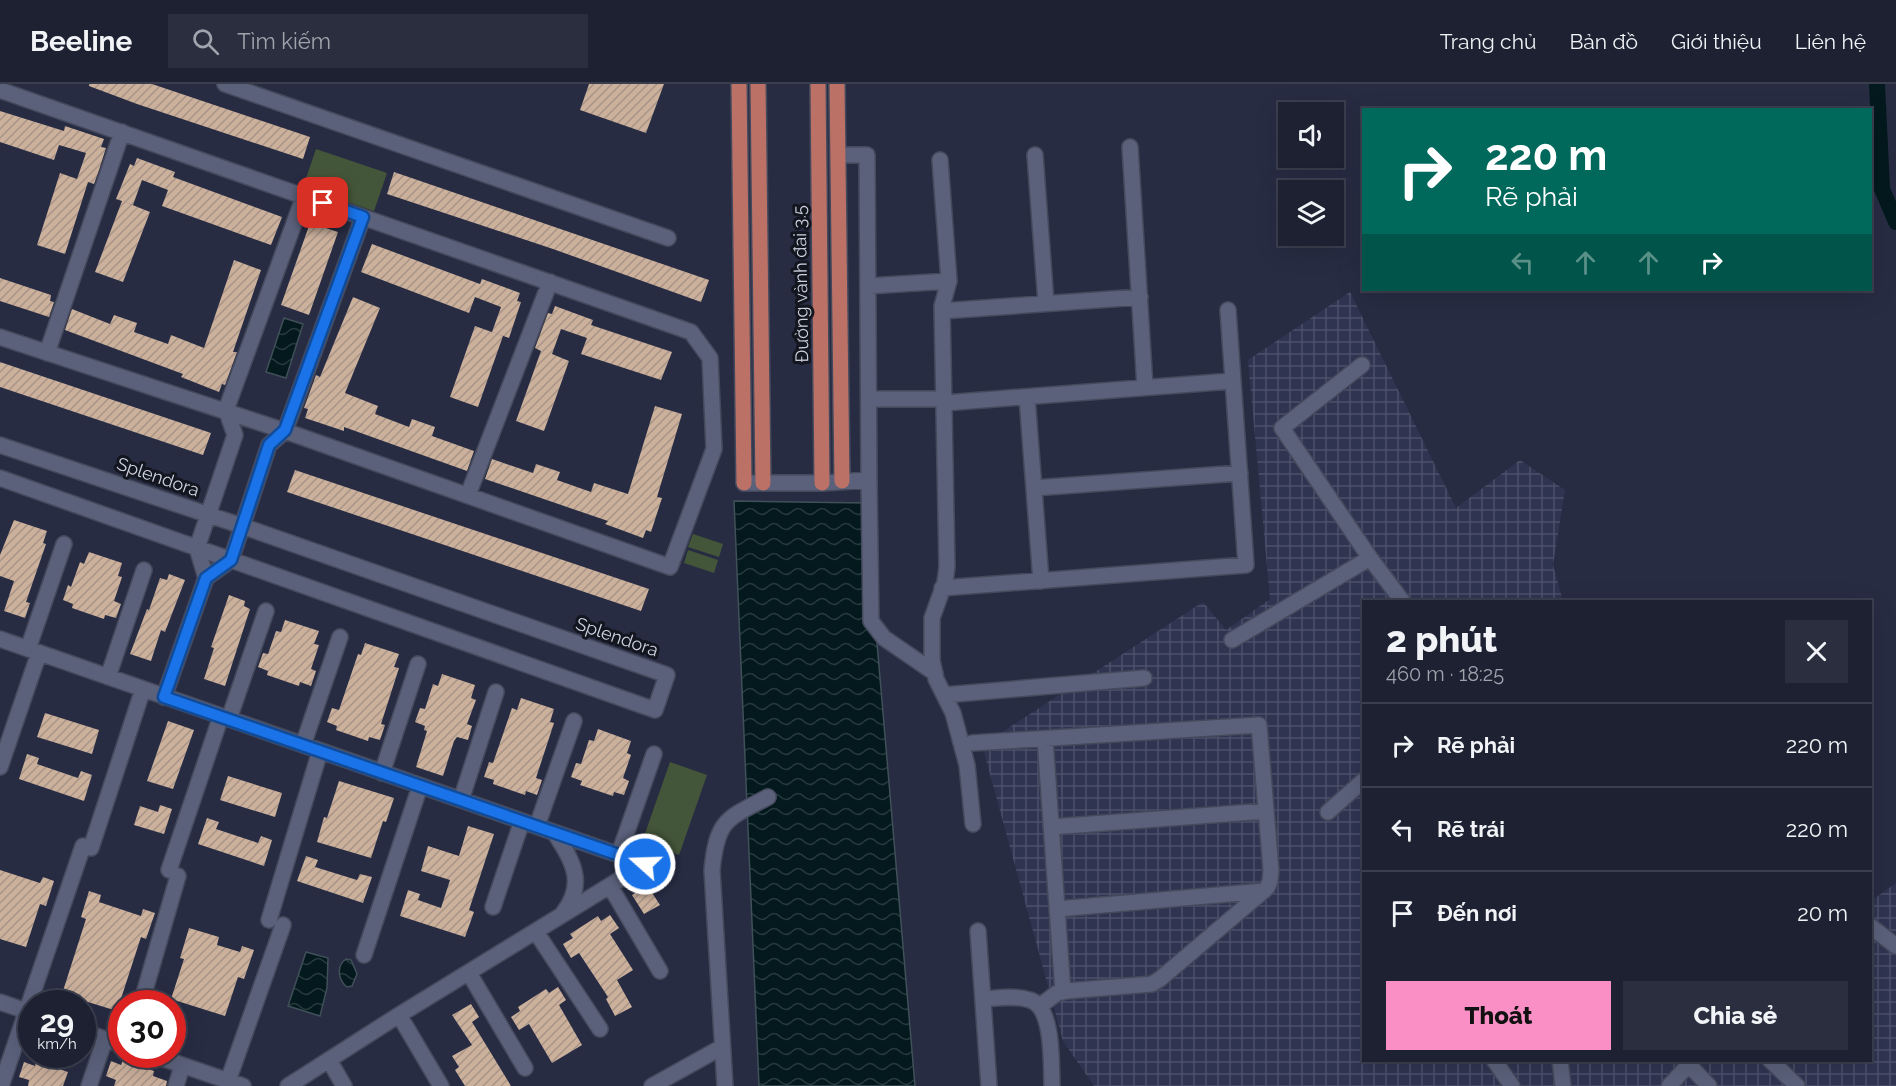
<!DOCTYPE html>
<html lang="vi">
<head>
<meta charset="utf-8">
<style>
	body { margin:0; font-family:Raleway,sans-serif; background:#2a2e3e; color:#f1f3f6; height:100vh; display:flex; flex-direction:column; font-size:22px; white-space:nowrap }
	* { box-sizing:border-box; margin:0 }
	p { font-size:20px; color:#a0a3ac }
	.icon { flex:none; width:33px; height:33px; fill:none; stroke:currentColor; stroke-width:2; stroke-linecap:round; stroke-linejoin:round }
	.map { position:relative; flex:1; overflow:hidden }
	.sheet { position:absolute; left:1362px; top:516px; width:510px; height:462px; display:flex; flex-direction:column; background:#1d2132; border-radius:0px; box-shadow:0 6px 24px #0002,0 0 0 2px #3b3e4d }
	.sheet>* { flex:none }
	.guide { position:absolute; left:1362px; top:24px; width:510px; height:183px; border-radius:0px; box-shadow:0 6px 24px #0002,0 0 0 2px #3b3e4d; background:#00695c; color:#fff; overflow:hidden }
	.controls { position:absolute; left:1278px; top:18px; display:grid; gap:12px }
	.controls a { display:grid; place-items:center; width:66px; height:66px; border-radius:0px; background:#1d2132; box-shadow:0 6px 24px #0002,0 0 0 2px #3b3e4d; font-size:30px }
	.speed { position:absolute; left:18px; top:906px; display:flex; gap:12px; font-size:30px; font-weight:700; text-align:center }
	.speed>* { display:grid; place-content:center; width:78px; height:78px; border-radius:50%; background:#1d2132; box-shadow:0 6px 24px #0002,0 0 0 2px #3b3e4d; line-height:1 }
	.speed small { font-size:15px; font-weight:400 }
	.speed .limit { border:9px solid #d22; background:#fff; color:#111 }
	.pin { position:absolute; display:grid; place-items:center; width:51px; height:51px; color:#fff; margin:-26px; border-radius:12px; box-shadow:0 3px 9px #0006 }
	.me { position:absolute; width:66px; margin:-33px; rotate:290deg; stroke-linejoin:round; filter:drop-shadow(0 0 4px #0008) }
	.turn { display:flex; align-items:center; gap:21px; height:126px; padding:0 24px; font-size:27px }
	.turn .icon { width:78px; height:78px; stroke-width:2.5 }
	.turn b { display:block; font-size:42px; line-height:51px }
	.lanes { display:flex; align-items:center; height:57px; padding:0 24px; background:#0003; justify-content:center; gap:30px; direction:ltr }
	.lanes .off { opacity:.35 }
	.round { display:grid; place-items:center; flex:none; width:63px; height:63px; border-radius:0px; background:#2a2e3e }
	.overview { display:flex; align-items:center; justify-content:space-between; height:102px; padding:0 24px }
	h1 { font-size:36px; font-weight:800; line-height:45px }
	.primary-button { display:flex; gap:12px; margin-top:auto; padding:12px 24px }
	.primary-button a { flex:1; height:69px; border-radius:0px; background:#fa8fc6; color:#111; font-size:24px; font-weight:800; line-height:69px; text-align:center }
	.primary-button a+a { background:#2a2e3e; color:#f1f3f6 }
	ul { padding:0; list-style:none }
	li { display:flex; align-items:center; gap:18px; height:84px; padding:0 24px; border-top:2px solid #3b3e4d }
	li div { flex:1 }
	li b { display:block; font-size:22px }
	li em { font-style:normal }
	header { display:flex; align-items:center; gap:36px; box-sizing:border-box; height:84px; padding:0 30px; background:#1d2132; border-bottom:2px solid #3b3e4d }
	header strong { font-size:28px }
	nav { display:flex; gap:33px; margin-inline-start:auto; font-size:21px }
	.search { width:420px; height:54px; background:#2a2e3e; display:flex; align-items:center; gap:15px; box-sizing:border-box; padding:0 21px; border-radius:0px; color:#a0a3ac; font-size:22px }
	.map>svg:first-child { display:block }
	.industrial { fill:url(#industrial-grid) }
	.green { fill:#445639 }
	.water { fill:url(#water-waves); stroke:#405058; stroke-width:1.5 }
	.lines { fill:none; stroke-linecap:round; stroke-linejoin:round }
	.canal { stroke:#03191d; stroke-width:16 }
	.building { fill:url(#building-hatch) }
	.minor-casing { stroke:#45495c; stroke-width:18 }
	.major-casing { stroke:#45495c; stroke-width:18 }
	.minor { stroke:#5b617b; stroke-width:15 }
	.major { stroke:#bc7167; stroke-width:15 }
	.route-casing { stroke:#114b97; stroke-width:15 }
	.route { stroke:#1a73e8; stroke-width:10 }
	.labels { text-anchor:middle; stroke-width:6; stroke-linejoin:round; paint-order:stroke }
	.street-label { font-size:18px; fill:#ced2e0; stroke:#13151f }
</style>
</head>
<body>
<header>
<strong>Beeline</strong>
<div class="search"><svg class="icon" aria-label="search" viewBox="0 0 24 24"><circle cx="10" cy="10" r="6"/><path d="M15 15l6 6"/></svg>Tìm kiếm</div>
<nav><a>Trang chủ</a><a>Bản đồ</a><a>Giới thiệu</a><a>Liên hệ</a></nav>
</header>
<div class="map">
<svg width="1896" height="1002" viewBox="0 0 1896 1002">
	<defs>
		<pattern id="industrial-grid" width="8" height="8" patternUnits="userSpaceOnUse" patternTransform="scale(1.5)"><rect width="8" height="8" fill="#2f3451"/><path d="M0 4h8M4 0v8" fill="none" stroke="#4c506a"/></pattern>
		<pattern id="water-waves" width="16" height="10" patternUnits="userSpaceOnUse" patternTransform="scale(1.5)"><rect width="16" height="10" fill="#03191d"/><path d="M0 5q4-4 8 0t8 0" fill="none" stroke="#273a3e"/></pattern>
		<pattern id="building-hatch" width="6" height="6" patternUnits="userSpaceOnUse" patternTransform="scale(1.5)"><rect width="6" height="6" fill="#cbb09c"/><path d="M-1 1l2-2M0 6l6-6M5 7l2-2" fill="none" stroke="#a89486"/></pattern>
	</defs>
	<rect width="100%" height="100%" fill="#272c43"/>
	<path class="industrial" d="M1350,208l106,216 64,-48 45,30 -12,75 10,36 -199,1v458h506l1,-159 25,-18v203h-802l-31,-45 -81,-296 221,-143 23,28 44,-31 -22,-239z"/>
	<path class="green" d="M316,65l71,24 -13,38 -71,-24z
		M693,450l30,10 -4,13 -31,-10z
		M688,466l30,10 -4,13 -30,-10z
		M670,678l37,13 -28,80 -37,-13z"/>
	<path class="water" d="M284,234l19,6 -17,54 -20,-6z
		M734,417l131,2 50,583h-156z
		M306,868l22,6 -1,30 -7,28 -32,-10z
		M346,875l5,1 6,14 -5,12 -5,1c-9,-7 -11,-21 -1,-28z"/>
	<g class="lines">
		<path class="canal" d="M1877,0l5,105 14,33"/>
	</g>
	<path class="building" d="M89,0h63l158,53 -7,22 -166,-55 -48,-18z
		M589,0h75l-18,49 -66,-23z
		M0,27l64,20 1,-5 39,13 -3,8 5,1 -7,22 -5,14 -6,-2 -23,72 -28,-9 23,-72 17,6 9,-26 -27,-8 -5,15 -54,-18z
		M137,74l38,14 -2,5 109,40 -11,28 -109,-39 6,-16 -26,-10 -9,25 -8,-3 25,10 -27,70 -28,-10 27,-71 -6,-2 14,-35 4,2z
		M394,88l315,108 -8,22 -148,-53 -166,-55z
		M310,139l28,9 -29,83 -28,-10z
		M372,160l108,40 2,-5 38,14 -3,8 4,1 -12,36 -17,-6 9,-25 -26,-10 -6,16 -108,-41z
		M234,176l27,10 -28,82h4l-12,33 -3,-1 -3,8 -38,-15 2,-3 -118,-44 7,-21 38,15 4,-9 23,8 -3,9 34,12 3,-9 33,13z
		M0,194l51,17 -1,6 4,1 -5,15 -49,-16z
		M353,213l27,11 -35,85 33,13 -3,8 34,13 3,-8 23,8 -3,9 42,15 -7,20 -123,-44v4l-39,-13 3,-9 -4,-1 12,-33 4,2z
		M555,222l38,14 -2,5 81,27 -11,28 -80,-26 6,-16 -26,-9 -9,25 17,7 -25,70 -28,-10 25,-70 -6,-3 13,-35 4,1z
		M475,242l28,10 -25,71 -28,-10z
		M0,278l211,71 -8,22 -203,-68z
		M655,322l27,8 -25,83 5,1 -11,34 -5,-2 -3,8 -38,-14 3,-3 -123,-42 7,-20 41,14 3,-9 24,8 -3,8 34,12 3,-9 34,11z
		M295,386l354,119 -8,22 -354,-119z
		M14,436l33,11 -4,12 3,1 -20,58 4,1 -5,15 -21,-7 10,-30 -14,-5v-21z
		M89,468l33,11 -4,13 4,1 -8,24 7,3 -5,14 -11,-3 -1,4 -32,-11 1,-4 -10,-4 5,-15 3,2 9,-25 4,2z
		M169,490l16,6 -20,52 -4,-2 -10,31 -21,-7 17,-45 2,1 11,-32 7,2z
		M229,511l16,6 -1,5 6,3 -25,77 -21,-7 10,-31 -3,-1z
		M285,536l34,11 -5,13 5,1 -8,24 5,2 -5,15 -11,-4 -1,4 -32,-11 1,-4 -10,-4 5,-14 5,1 8,-23 5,1z
		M365,559l34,11 -5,13 5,1 -18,56 4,1 -5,15 -11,-3 -1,4 -32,-11 1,-4 -10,-4 5,-14 7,2 19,-56 3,1z
		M442,590l33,11 -4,13 5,2 -9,24 5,2 -4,14 -11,-3 -3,4 -11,35 -27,-9 11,-36 -3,-1 1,-4 -10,-4 5,-14 5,1 8,-25 5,2z
		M521,614l33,11 -4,13 4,1 -18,55 6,2 -5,15 -11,-4 -1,4 -32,-11 1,-4 -10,-3 5,-15 4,1 19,-55 5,2z
		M45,629l54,17 -7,24 -55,-17z
		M168,637l26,9 -21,59 -26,-8z
		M598,645l33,12 -4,12 4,2 -8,23 6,3 -5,14 -10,-3 -1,4 -33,-11 2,-4 -11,-4 5,-14 5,1 8,-24 5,1z
		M27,670l12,4 -2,6 41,14 3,-7 11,4 -8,26 -65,-22z
		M228,692l54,17 -7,24 -55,-17z
		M339,697l55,17 -8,24 -3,-1 -12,37 -54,-16 7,-25 3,1z
		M160,721l12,4 -8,25 -30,-9 6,-19 18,6z
		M207,734l12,4 -3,7 42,14 3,-7 11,4 -8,26 -66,-22z
		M468,742l26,8 -25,76 5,2 -9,25 -65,-21 8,-26 12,4 -2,6 23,8 9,-28 -29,-9 7,-25 31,10z
		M306,772l12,4 -3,7 42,13 3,-6 12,3 -9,26 -66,-22z
		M0,786l40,13 3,-6 11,4 -8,25 -6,-2 -14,43 -26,-8z
		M647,801l13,20 -16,9 -12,-19z
		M89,807l12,4 -2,7 42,14 2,-7 12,4 -9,26 -5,-2 -24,74 -55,-17 24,-75 -5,-2z
		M610,831l9,13 -9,6 23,36 -16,10 15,27 -17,9 -9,-17 2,-2 -29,-44 -8,5 -8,-14 10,-6 -3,-4 28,-18 3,5z
		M189,844l30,9 -2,8 23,7 2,-6 12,4 -10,29 -6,-2 -13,39 -54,-17 13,-40 -4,-1z
		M558,903l8,13 -7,5 23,40 -30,18 -23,-39 -10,6 -8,-13 9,-6 -2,-4 28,-18 3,4z
		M471,920l8,13 -7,5 39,64h-46l-10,-16 4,-3 -7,-11 20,-11 -20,-30z
		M123,976l31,11 -1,5 14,5 -1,5h-52l2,-6 -10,-4 5,-15 10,4z
		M36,977l32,11 -5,14h-35l1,-6 -10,-3 5,-15 11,4z"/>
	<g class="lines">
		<defs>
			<path id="minor" d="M225,0l443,154
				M0,6l691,242 19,26 4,91 -44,118 -385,-136 -285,-94
				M1130,63l15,240
				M838,71h29l2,325
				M1035,71l11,148
				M940,76l9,121 -7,25 5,261 -2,15 -13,36v42l4,19 17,34 14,52 6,59
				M868,202l81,-5
				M942,227l198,-14
				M47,269l75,-221
				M1362,281l-80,63 88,130 33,44
				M1027,313l14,184
				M869,315h75
				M944,319l288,-22
				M0,361l242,81 425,149 -12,35 -655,-232
				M744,399h78l47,-3 2,141 13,17 51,35
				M1034,404l206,-15
				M468,411l82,-213
				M206,494l-9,-30 38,-113 -9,-25 78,-214
				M942,504l304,-23 -18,-255
				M0,555l645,225
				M1232,556l138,-82
				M28,565l36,-105
				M108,593l36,-107
				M944,611l200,-17
				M164,613l42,-119 25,-18 38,-115 16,-14 78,-214
				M229,635l37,-108
				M1045,655l18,253
				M972,659l287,-18 12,145 -1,11 -3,7 -107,91 -8,5 -86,7 -9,2 -17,13
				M303,661l37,-108
				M0,683l39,-114
				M382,689l36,-109
				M461,716l35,-108
				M1328,728l36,-32
				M537,742l37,-105
				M1051,743l215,-16
				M554,748c18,28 33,51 9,81
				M91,764l52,-159
				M619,770l35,-100
				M169,786l52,-154
				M610,802l50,85
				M493,823l29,-86
				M1057,825l207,-18
				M269,836l51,-169
				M1870,842l26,20
				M978,847l11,155
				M536,848l64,97
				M364,871l56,-169
				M469,889l56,95
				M983,915c14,-1 32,-4 47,1 24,7 21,65 22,86
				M0,918l32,11
				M141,920l37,-128
				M399,931l42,71
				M82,947l40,14
				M150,970l93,32
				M329,976l15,26
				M1494,976l18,26
				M1560,976l3,26
				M1770,976l27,26
				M1689,981l20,21
				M228,997l55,-156
				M1,1002l82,-240
				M89,1002l16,-47
				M176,1002l6,-20
				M288,1002l111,-71 246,-151
				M652,1002l70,-39
				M725,1002l-13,-216c5,-50 14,-51 56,-73
				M1669,1002l24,-26"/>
			<path id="major" d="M739,0l5,399
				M758,0l5,399
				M818,0l4,399
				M837,0l5,397"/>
		</defs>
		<use href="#minor" class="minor-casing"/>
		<use href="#major" class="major-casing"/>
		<use href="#minor" class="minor"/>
		<use href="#major" class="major"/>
	</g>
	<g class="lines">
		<defs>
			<path id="route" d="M323,119l40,14 -78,213 -16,15 -38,115 -25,18 -42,119 481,167"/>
		</defs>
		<use href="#route" class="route-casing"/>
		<use href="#route" class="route"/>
	</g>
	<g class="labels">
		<g class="street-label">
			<text transform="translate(801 200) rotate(-91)" y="6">Đường vành đai 3.5</text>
			<text transform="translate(158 393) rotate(19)" y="6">Splendora</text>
			<text transform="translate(617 553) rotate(19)" y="6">Splendora</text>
		</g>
	</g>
</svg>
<div class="controls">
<a><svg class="icon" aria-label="sound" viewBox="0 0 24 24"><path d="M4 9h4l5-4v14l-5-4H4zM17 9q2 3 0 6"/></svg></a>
<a><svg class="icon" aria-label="layers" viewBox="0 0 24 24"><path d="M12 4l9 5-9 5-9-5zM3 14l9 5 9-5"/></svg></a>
</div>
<div class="speed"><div>29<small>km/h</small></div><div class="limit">30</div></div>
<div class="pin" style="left:323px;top:119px;background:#d93025"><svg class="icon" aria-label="arrive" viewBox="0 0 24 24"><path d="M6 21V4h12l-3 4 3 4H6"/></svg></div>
<svg class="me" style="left:645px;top:780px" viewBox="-20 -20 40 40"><circle r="17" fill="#1a73e8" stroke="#fff" stroke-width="3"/><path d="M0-11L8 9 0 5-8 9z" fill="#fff"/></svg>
<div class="guide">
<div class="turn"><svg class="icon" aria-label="right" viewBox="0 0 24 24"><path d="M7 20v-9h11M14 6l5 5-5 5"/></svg><div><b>220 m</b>Rẽ phải</div></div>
<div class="lanes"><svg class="icon off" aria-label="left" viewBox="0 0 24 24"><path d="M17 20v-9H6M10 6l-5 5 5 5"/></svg><svg class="icon off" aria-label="ahead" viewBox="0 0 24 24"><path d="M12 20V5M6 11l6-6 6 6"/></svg><svg class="icon off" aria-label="ahead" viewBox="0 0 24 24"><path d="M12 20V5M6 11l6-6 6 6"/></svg><svg class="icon" aria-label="right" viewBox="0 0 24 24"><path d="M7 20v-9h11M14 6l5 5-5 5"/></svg></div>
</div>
<section class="sheet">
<div class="overview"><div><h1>2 phút</h1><p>460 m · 18:25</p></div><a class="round"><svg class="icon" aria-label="close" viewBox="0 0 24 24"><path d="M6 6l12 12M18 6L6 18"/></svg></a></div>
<ul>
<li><svg class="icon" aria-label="right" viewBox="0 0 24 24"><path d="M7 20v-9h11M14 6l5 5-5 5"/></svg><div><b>Rẽ phải</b></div><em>220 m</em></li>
<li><svg class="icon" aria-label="left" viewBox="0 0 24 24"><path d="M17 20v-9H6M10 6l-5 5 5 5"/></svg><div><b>Rẽ trái</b></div><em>220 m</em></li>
<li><svg class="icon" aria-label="arrive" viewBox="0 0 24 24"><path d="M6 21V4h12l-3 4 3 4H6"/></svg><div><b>Đến nơi</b></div><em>20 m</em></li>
</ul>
<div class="primary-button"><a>Thoát</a><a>Chia sẻ</a></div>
</section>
</div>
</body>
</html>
